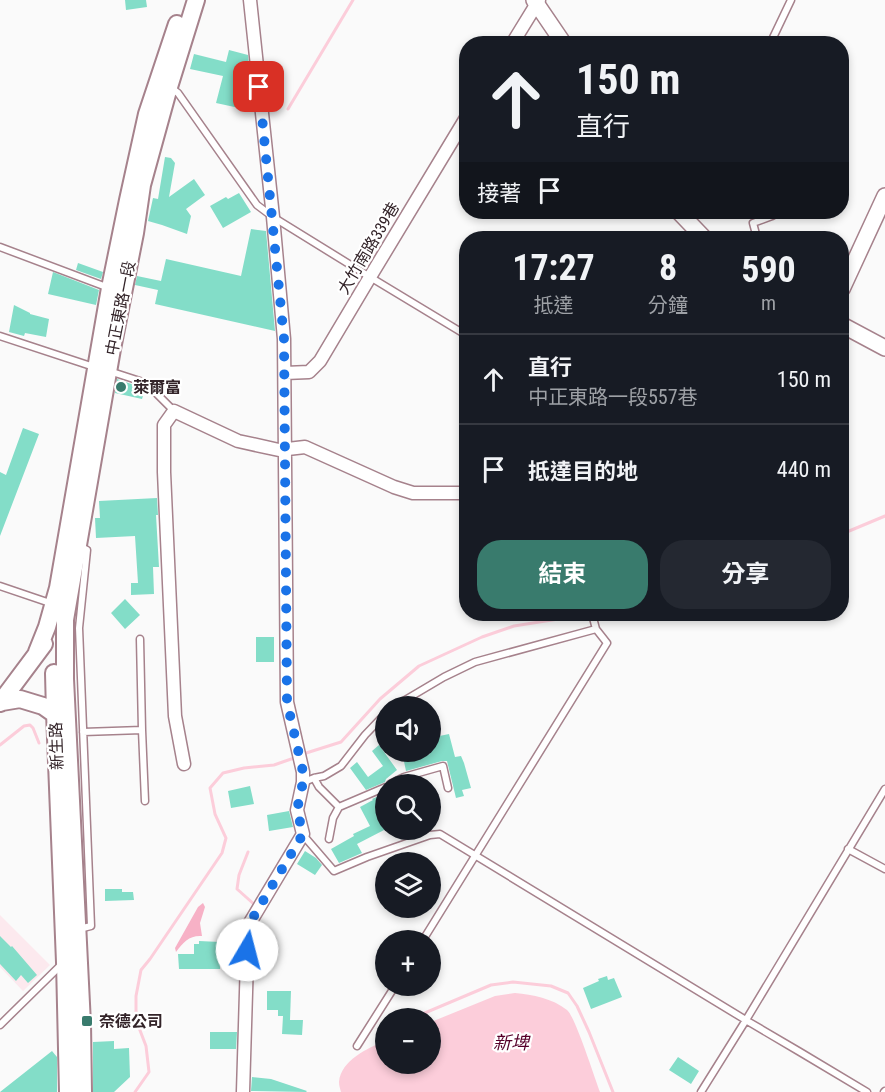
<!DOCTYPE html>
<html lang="zh-TW">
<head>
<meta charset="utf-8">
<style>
	body { margin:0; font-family:"Roboto Condensed","Noto Sans TC",sans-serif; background:#242831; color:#f1f3f6; height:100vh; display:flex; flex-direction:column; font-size:22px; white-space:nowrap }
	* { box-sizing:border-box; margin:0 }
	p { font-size:20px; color:#9ea1a6 }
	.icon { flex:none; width:33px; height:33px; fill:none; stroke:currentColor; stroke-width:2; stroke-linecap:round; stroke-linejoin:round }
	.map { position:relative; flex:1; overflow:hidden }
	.details { position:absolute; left:459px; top:231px; width:390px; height:390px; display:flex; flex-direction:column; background:#171b24; border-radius:24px; box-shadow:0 3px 9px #0003 }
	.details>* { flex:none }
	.guide { position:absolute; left:459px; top:36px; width:390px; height:183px; border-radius:24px; box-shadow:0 3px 9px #0003; background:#171b24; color:#f1f3f6; overflow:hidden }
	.controls { position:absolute; left:375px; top:696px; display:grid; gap:12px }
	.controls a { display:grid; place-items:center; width:66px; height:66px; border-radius:50%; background:#171b24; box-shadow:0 3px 9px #0003; font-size:30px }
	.pin { position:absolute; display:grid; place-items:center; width:51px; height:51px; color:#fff; margin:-26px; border-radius:12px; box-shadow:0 3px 9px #0006 }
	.me { position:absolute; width:66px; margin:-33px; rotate:8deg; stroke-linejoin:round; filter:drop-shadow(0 0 4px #0008) }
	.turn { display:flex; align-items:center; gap:21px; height:126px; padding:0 18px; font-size:27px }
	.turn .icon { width:78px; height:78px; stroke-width:2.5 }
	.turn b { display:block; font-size:42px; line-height:51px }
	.then { display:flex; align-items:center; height:57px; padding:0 18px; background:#0003; gap:12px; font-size:22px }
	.eta { display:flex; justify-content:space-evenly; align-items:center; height:102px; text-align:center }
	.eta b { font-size:36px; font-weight:700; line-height:42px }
	.primary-button { display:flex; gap:12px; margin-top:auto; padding:12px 18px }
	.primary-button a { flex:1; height:69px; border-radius:24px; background:#397b6d; color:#fff; font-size:24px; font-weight:700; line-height:69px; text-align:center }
	.primary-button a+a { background:#242831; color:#f1f3f6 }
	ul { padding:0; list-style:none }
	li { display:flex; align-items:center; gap:18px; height:90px; padding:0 18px; border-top:2px solid #363941 }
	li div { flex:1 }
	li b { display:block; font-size:22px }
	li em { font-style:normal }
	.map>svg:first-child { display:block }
	.built { fill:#fce9ee }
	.green { fill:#f7b1c6 }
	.water { fill:#fccdda }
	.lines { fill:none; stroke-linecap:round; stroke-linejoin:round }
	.stream { stroke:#fccdda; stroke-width:3 }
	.building { fill:#83ddc8 }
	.service-casing { stroke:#a6828c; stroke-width:9 }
	.minor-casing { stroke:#a6828c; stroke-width:15 }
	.tertiary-casing { stroke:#a6828c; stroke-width:18 }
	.secondary-casing { stroke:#a6828c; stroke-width:20 }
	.service { stroke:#fff; stroke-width:6 }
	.minor { stroke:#fff; stroke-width:12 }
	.tertiary { stroke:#fff; stroke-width:15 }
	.secondary { stroke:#fff; stroke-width:16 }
	.route { stroke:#1a73e8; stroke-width:10; stroke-dasharray:0 18 }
	.poi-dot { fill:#397b6d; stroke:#fff; stroke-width:2 }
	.labels { text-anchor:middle; stroke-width:4.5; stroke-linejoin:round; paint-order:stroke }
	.street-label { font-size:16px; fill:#332429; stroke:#fff }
	.poi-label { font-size:16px; font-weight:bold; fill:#332429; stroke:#fff; text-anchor:start }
	.water-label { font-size:18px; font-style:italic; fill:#56002a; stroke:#fff }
</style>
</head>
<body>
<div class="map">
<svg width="885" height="1092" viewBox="0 0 885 1092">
	<rect width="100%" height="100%" fill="#fafafa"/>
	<path class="built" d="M0,915l50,50 -27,26 -23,-24z"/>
	<path class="green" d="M203,903l2,4 -5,16 2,13c-12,-1 -19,6 -26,16l-1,-4 23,-41z"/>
	<path class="water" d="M515,993c18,2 37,5 52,17 8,6 28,69 33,82h-259c-1,-3 -2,-7 -2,-10 2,-22 29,-34 46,-41l1,23h44l1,-42 64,-26z"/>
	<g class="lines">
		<path class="stream" d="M288,109l65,-109
			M842,534l43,-18
			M0,745l24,-19 6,-1 3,3 6,15
			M303,754l38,-12 39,-43 39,-33 63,-29 32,-11 76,-12
			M248,852l-9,23 -2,14 19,17
			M413,1018l78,-33 22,-3 38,4 17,7 9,13 12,26 24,60
			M135,1092l14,-20 -3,-26 -10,-26v-24l5,-26 9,-11 72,-106 4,-15 -11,-24 -5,-26 13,-15 21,-5 30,-3 23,-8"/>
	</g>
	<path class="building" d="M125,0h21l1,7 -21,3z
		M229,50l19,5 5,56 -37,-8 7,-27 -33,-7 4,-15 32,8z
		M165,157l6,1 4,5 -6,34 25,-18 11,16 -19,14 5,7 -4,18 -25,-9 -14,-4 5,-23 5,1z
		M239,193l12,19 -28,16 -13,-22 16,-9 2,2z
		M251,229l15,2 9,100 -120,-27 3,-14 -23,-5 2,-9 24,5 5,-22 75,17z
		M78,263l25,9 -2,7 -25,-9z
		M53,272l46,18 -3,15 -48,-11z
		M14,305l16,8v1l19,5 -3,18 -21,-4 -1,3 -15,-4z
		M117,379l26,9 2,1 -3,10 -27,-6z
		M23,428l16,6 -39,102v-64l6,3z
		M157,498l1,17h-2l3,52h-6l1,27 -23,1v-12h7l-3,-47 -39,2 -1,-20h5l-1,-17z
		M125,599l15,16 -15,14 -14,-16z
		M256,637h18v25h-18z
		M449,734l6,23 6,-1 3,7 7,25 -9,2 2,6 -8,2 -9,-37h-5l-36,10 -4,-19h11l1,6 16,-4v-16z
		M379,745l18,25 -11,9 -1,3 -19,8 -16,-22 7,-6 11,15 15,-11 -11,-15z
		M250,786l4,18 -23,4 -3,-17z
		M386,793v36l-29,15 5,9 -23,10 -8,-14 23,-13 -1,-2 17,-8 -10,-19 13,-7 -1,-1z
		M289,811l4,16 -24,4 -2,-16z
		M305,851l11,7 6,7 -7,10 -18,-11z
		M105,889h17v3h11l1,8 -29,1z
		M0,936l11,11 1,-1 25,29 -9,8 -7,-8 -5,6 -16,-17z
		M199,941l21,1v27h-41l-1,-15h16v-10h5z
		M607,976l1,4 6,-2 8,19 -31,12 -8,-21 16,-7 -1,-2z
		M267,991h24l-1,29h13l-1,15 -20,-1 1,-18h-5v-6h-11z
		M210,1032h27l-1,17h-26z
		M114,1041v8l15,-1 1,29 -16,15h-21v-50z
		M52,1051l5,6v35h-57z
		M678,1057l21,14 -8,13 -22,-14z
		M252,1077l19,2 36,12 -1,1 -55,-1z"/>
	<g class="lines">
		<defs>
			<path id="service" d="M770,44l21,-44
				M170,87l8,6 79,112 16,12 97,60 96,58
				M757,238l-4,-15 19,-7 7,-4
				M0,247l109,41
				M0,336l94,31
				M109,371l37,12 28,28
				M79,546l8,4 -8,78 12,298 -12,3
				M0,586l53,18
				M592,614l4,15
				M140,639l2,91
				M395,706l49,-29 31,-15 121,-33 11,14 -184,297
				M83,732l59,-2 3,71
				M314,778l5,9 20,20 -6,11 -4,21
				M304,782l10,-4 10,-2 17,-10 24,-31 21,-22
				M390,784l14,-7 39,-11 5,22
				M339,807l47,-20
				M303,835l31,36 33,-14 63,-22 10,-1 309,188 51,30 67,40
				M848,849l37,20
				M0,1025l62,-61
				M357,1046l38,-60
				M701,1092l45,-72 139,-231
				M884,1092l1,-1"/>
			<path id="minor" d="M512,44l27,-44
				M285,373l24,-1 11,-11 50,-84 96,-159
				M184,764l-9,-48 -11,-244v-47l10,-14 64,30 41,9 26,-3 89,40 19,6h53
				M243,1092l5,-166 55,-92 -6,-24 6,-28v-10l-16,-70 -3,-363 -11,-122 -23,-217"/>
			<path id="tertiary" d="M534,0l30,44
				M679,212l25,26
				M842,289l43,-93
				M842,325l43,23"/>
			<path id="secondary" d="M37,652l10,-25 11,-39 52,-300 18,-88 19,-86 30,-90
				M54,673l1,40 10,249 3,130
				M2,702l18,-3 23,7 17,12
				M0,703l44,-59
				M83,1092l-1,-68 -17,-345v-59l47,-271 23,-116 7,-48 27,-98 27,-87"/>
		</defs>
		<use href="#service" class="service-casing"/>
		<use href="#minor" class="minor-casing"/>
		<use href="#tertiary" class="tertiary-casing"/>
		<use href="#secondary" class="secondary-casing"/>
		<use href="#service" class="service"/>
		<use href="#minor" class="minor"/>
		<use href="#tertiary" class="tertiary"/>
		<use href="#secondary" class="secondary"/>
	</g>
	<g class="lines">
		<path class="route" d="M247,950l1,-24 55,-92 -6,-24 6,-28v-10l-16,-70 -3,-363 -25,-252"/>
	</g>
	<g class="poi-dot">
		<circle cx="121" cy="387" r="6"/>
		<rect x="81" y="1015" width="12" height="12" rx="3"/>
	</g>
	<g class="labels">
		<g class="street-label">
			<text transform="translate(368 248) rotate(-59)" y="6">大竹南路339巷</text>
			<text transform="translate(120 308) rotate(-79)" y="6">中正東路一段</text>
			<text transform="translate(56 746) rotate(-92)" y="6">新生路</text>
		</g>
		<g class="poi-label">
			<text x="133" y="393">萊爾富</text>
			<text x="99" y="1027">奈德公司</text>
		</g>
		<g class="water-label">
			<text x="511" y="1049">新埤</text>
		</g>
	</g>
</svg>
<div class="controls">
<a><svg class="icon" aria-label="sound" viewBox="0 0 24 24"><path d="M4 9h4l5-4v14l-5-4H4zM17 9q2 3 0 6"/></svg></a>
<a><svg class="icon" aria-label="search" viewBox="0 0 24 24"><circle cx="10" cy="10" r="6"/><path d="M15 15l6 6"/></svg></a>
<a><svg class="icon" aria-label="layers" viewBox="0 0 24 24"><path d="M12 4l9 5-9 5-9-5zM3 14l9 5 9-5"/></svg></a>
<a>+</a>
<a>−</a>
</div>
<div class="pin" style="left:259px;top:87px;background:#d93025"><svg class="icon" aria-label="arrive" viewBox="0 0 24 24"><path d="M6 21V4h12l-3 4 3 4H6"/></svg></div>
<svg class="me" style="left:247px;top:950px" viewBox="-20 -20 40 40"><circle r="19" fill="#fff"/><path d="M0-13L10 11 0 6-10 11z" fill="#1a73e8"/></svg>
<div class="guide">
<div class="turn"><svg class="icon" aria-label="ahead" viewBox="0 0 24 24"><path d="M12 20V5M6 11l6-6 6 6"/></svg><div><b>150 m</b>直行</div></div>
<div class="then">接著<svg class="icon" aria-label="arrive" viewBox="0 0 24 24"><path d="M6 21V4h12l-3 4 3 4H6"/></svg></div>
</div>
<section class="details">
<div class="eta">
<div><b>17:27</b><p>抵達</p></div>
<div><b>8</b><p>分鐘</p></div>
<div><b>590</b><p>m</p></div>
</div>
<ul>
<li><svg class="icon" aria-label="ahead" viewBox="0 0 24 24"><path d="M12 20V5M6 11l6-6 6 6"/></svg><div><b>直行</b><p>中正東路一段557巷</p></div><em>150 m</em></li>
<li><svg class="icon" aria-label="arrive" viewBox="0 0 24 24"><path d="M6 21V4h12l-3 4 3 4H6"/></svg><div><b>抵達目的地</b></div><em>440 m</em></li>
</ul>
<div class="primary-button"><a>結束</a><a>分享</a></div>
</section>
</div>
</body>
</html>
